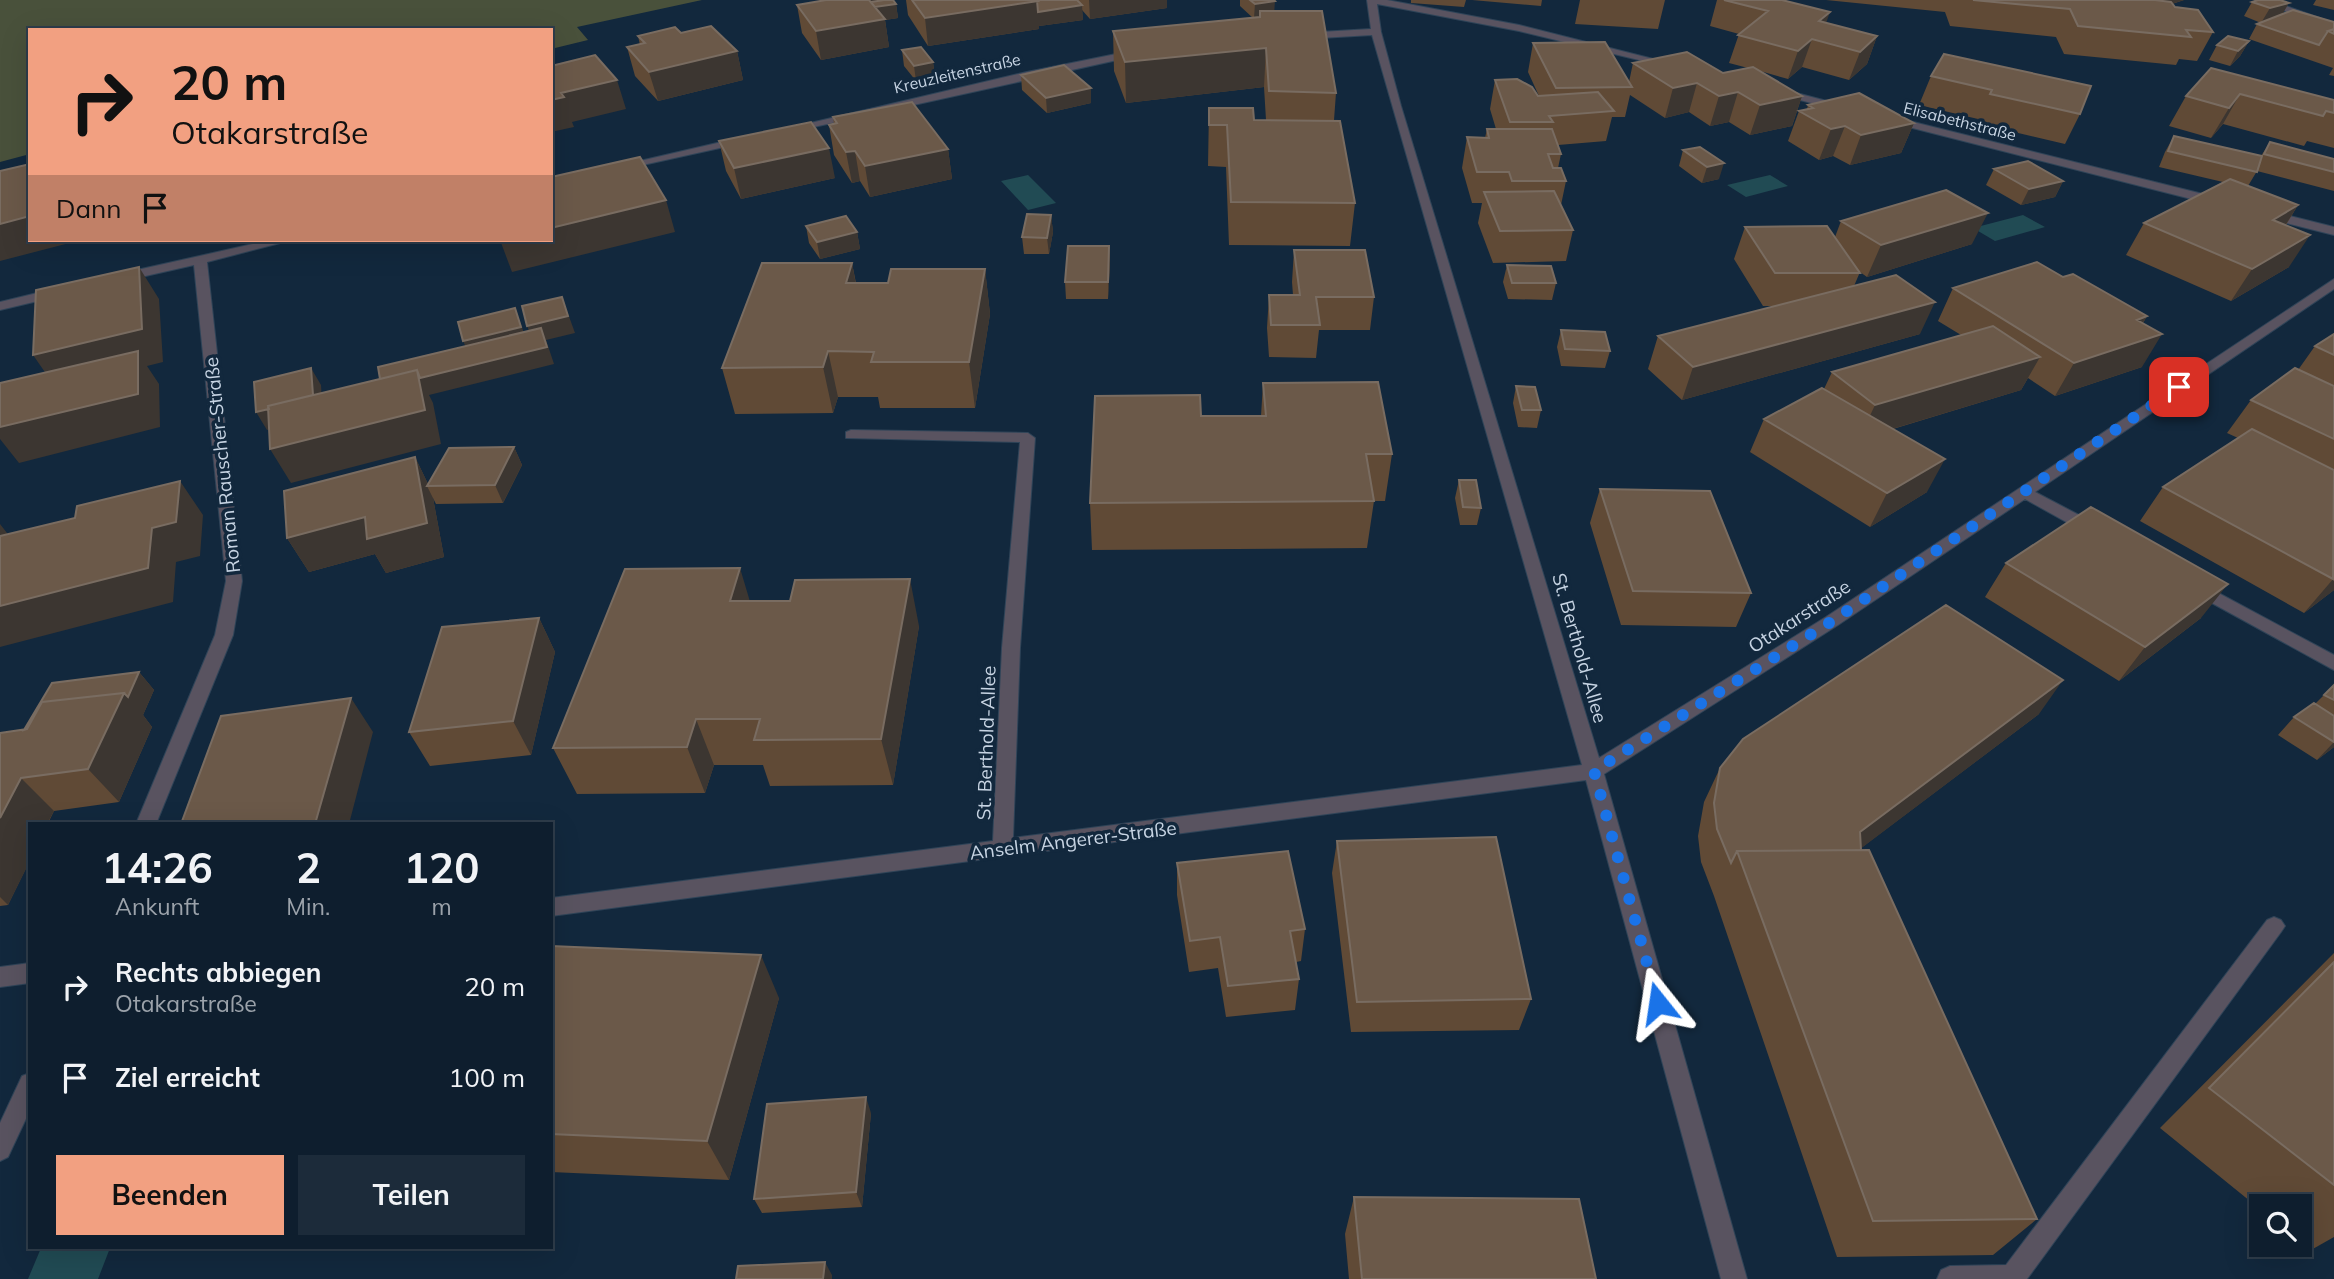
<!DOCTYPE html>
<html lang="de">
<head>
<meta charset="utf-8">
<style>
	body { margin:0; font-family:Mulish,sans-serif; background:#1c2b3a; color:#f1f3f6; height:100vh; display:flex; flex-direction:column; font-size:26px; white-space:nowrap }
	* { box-sizing:border-box; margin:0 }
	p { font-size:23px; color:#9ba2aa }
	.icon { flex:none; width:38px; height:38px; fill:none; stroke:currentColor; stroke-width:2; stroke-linecap:round; stroke-linejoin:round }
	.map { position:relative; flex:1; overflow:hidden }
	.drawer { position:absolute; left:28px; top:822px; width:525px; height:427px; display:flex; flex-direction:column; background:#0e1e2e; border-radius:0px; box-shadow:0 7px 28px #0002,0 0 0 2px #2e3c4a }
	.drawer>* { flex:none }
	.hud { position:absolute; left:28px; top:28px; width:525px; height:214px; border-radius:0px; box-shadow:0 7px 28px #0002,0 0 0 2px #2e3c4a; background:#f2a081; color:#111; overflow:hidden }
	.tools { position:absolute; left:2249px; top:1194px; display:grid; gap:14px }
	.tools a { display:grid; place-items:center; width:63px; height:63px; border-radius:0px; background:#0e1e2e; box-shadow:0 7px 28px #0002,0 0 0 2px #2e3c4a; font-size:35px }
	.pin { position:absolute; display:grid; place-items:center; width:60px; height:60px; color:#fff; margin:-30px; border-radius:14px; box-shadow:0 4px 10px #0006 }
	.me { position:absolute; width:77px; margin:-38px; rotate:345deg; stroke-linejoin:round; filter:drop-shadow(0 0 5px #0008) }
	.turn { display:flex; align-items:center; gap:24px; height:147px; padding:0 28px; font-size:32px }
	.turn .icon { width:91px; height:91px; stroke-width:2.5 }
	.turn b { display:block; font-size:49px; line-height:60px }
	.then { display:flex; align-items:center; height:66px; padding:0 28px; background:#0003; gap:14px; font-size:26px }
	.eta { display:flex; justify-content:space-evenly; align-items:center; height:119px; text-align:center }
	.eta b { font-size:42px; font-weight:700; line-height:49px }
	.action { display:flex; gap:14px; margin-top:auto; padding:14px 28px }
	.action a { flex:1; height:80px; border-radius:0px; background:#f2a081; color:#111; font-size:28px; font-weight:700; line-height:80px; text-align:center }
	.action a+a { background:#1c2b3a; color:#f1f3f6 }
	ul { padding:0; list-style:none }
	li { display:flex; align-items:center; gap:21px; height:91px; padding:0 28px }
	li div { flex:1 }
	li b { display:block; font-size:26px }
	li em { font-style:normal }
	.map>svg:first-child { display:block }
	.green { fill:#49513b }
	.water { fill:#214b54 }
	.lines { fill:none; stroke-linecap:round; stroke-linejoin:round }
	.minor-casing { stroke:#2f4458; stroke-width:2 }
	.minor { fill:#595360; fill-rule:evenodd }
	.wall { fill:#604a36 }
	.shaded-wall { fill:#3c3631 }
	.building { fill:#6b5949; stroke:#796c61; stroke-width:2 }
	.route { stroke:#1a73e8; stroke-width:12; stroke-dasharray:0 21.6 }
	.labels { text-anchor:middle; stroke-width:7; stroke-linejoin:round; paint-order:stroke }
	.far-street-label { font-size:16px; fill:#c7d4e3; stroke:#12283d }
	.street-label { font-size:19px; fill:#c7d4e3; stroke:#12283d }
</style>
</head>
<body>
<div class="map">
<svg width="2334" height="1279" viewBox="0 0 2334 1279">
	<rect width="100%" height="100%" fill="#12283d"/>
	<path class="green" d="M0,0h702l-125,27 11,13 -37,9v-19h-521v124l-30,8z"/>
	<path class="water" d="M1028,175l28,28 -28,7 -27,-29z
		M1770,175l18,11 -42,11 -19,-12z
		M2023,215l22,12 -50,14 -22,-13z
		M41,1248h69l-12,31h-70z"/>
	<g class="lines">
		<defs>
			<path id="minor" d="M1367,0h20l132,25 158,40 -5,3 -153,-37 -142,-27 4,28 20,74 198,652 227,-141 508,-338v10l-299,203 63,33 2,4 -2,4h-12l-61,-34 -187,126 -234,149 143,505h-26l-135,-499 -1035,136v-18l442,-57 9,-193 18,-206 -174,-4v-6l5,-2 177,3 7,5 -15,210 -7,190 569,-73 -210,-730 -69,4 -5,-3 5,-3 68,-4z
				M2255,0h14l65,23v6z
				M1136,50l4,1v4l-349,77 -6,-3 242,-57z
				M1781,89l65,17 1,2 -5,3 -65,-17 -1,-2z
				M1889,116l334,83 2,3 -6,4 -334,-85v-4z
				M743,137l6,3 -2,2 -127,28 -6,-3z
				M2266,210l68,17v8l-72,-18v-6z
				M271,240h21l-85,22 35,319 -9,54 -77,189h-20l79,-189 11,-54 -32,-316 -75,17 -6,-4 6,-4z
				M58,288l7,4 -2,3 -63,15v-8z
				M2196,581l138,74v15l-144,-79 -2,-4z
				M2274,917l7,3 4,6 -4,6 -254,347h-90l4,-9 9,-4 56,-1 261,-345z
				M30,963v20l-30,4v-20z
				M30,1073v37l-22,47 -8,4v-38l22,-47z"/>
		</defs>
		<use href="#minor" class="minor-casing"/>
		<use href="#minor" class="minor"/>
	</g>
	<path class="wall" d="M906,0h261v8l-77,11 -8,-9 1,10 -44,6v3l-111,17 -20,-31z
		M1240,0h34v11l62,82 -2,27 21,83 -5,43 -121,-1 -3,-78 -18,-1 1,-58 45,12h12l-2,-33 -138,16 -12,-32 -1,-40 140,-13 -13,-12z
		M1411,0h55l-2,7 -53,-4z
		M1472,0h70l-1,6z
		M1580,0h85l-7,29 -83,-5z
		M1717,0h65l44,23 51,13 -10,28 -18,16 -47,-13 -14,12 -28,-8 42,25 -10,30 -42,9 -21,-13 -19,4 -21,-14 -24,6 -35,-23 -5,22h-13l-6,24 -48,4 3,9 -3,14 8,13 -5,24 12,25 -7,31 -73,2 -15,-40 4,-20h-10l-10,-35 5,-31 18,1 2,-9h9l-6,-20 5,-29 44,16 -11,-24 5,-29 96,39 4,-19 90,10 25,-5 -19,-5 10,-29 -29,-8z
		M1826,0h358l-12,4 3,3 38,25 -16,29 -18,-2 -3,6 -112,-11 -8,-17 -106,-11 -5,-14z
		M2258,0l24,14 52,8v54l-5,-1 4,-7 -84,-29 8,-15 4,-1 -17,-7 8,-14z
		M2316,0h18v10l-21,-5z
		M896,4l2,14 -13,2 4,27 -68,13 -19,-27 -5,-28z
		M681,33l56,18 6,29 -85,21 -23,-25 -8,-29 13,-2 -2,-9z
		M2249,41l-9,15 -10,10 -21,-6 8,-15z
		M902,50l31,12 2,16 -19,3 -12,-15z
		M1944,54l136,60 -15,30 -89,-21 2,-4 -59,-14 12,-29z
		M2211,68l123,32v48l-27,-7 -3,5 -81,-22 -12,14 -42,-12 17,-30z
		M1021,75l70,13v15l-44,10 -25,-23z
		M1808,105l106,18 -13,30 -51,12 -17,-9 -14,4 -31,-19 11,-30 8,-2z
		M833,117l115,32 4,30 -82,18 -10,-16 -8,2 -18,-28 -5,-30 5,-1z
		M2174,136l87,20 9,-14 64,17v32l-77,-20 -9,15 50,19 -12,20 3,42 -58,34 -105,-46 18,-32 79,-41 -64,-15 6,-15z
		M719,141l116,37 -94,21 -15,-28z
		M1700,147l19,32 -17,4 -23,-17 4,-16z
		M1994,169l69,12 -8,16 -34,8 -35,-20z
		M1051,215l2,17 -4,22h-25l-2,-17z
		M1841,221l131,23 -105,33 -7,-5 -6,14 66,48 -238,66 -34,-31 10,-33 120,-30h-15l-29,-47 11,-32 90,10z
		M806,226l51,6 3,17 -40,10 -11,-16z
		M1109,246l1,17 -2,36h-42l-1,-17z
		M1294,250l80,47 -4,33h-51l-3,28 -47,-1 -2,-29 2,-33h24l-1,-13z
		M852,263l4,20h32l97,-14 5,45 -15,94h-95l-2,-11h-40l-5,16 -98,1 -13,-46z
		M1507,265l49,18 -4,17 -44,-1 -5,-17z
		M2063,277l84,39 -4,7 -1,44 -87,29 -27,-18 -7,12 -128,39 34,63 -57,35 -120,-75 14,-33 60,-30 8,-17 129,-37 -23,-14 15,-33z
		M1561,330l49,21 -5,17 -44,-2 -4,-19z
		M2334,334v256l-30,23 -164,-92 23,-34 75,-49 -11,-5 24,-33 47,-30 17,-24z
		M1263,383l129,71 -7,47h-11l-7,47 -275,2 -2,-47 111,-87h60z
		M1516,386l25,24 -4,18 -19,-1 -5,-24z
		M514,447l8,18 -19,38 -67,1 -3,-6 11,59 -58,16 -11,-19 -66,18 -22,-34 128,-81 13,27z
		M1459,480l22,28 -4,17h-17l-5,-27z
		M1600,489l151,104 -15,34 -115,-2 -31,-102z
		M2006,563l195,55 -82,63 -134,-84z
		M750,601l169,25 -26,159 -123,1 -7,-21h-49l-9,28 -128,1 -24,-46z
		M539,618l16,34 -24,103 -101,11 -21,-34z
		M139,672l15,18 -11,25 9,12 -33,75 -65,9 -46,94 -8,1v-173l24,-3z
		M2334,685v62l-17,13 -39,-25 16,-18 21,-13z
		M2039,714l-178,134 176,371 -44,36 -156,2 -123,-361 -13,-34 -3,-26 6,-34 16,-34z
		M1337,841l194,158 -12,31 -168,2 -19,-159z
		M1177,863l128,66 -4,32 -5,1 3,17 -4,31 -69,7 -8,-49 -29,4 -12,-77z
		M551,946l228,52 -50,182 -178,-8z
		M2334,953v284l-23,13 -11,-9v-35h-39v4l-101,-82z
		M871,1113l-9,94 -100,6 -8,-14z
		M1354,1197l242,82h-247l-4,-45z"/>
	<path class="shaded-wall" d="M871,0h22l3,4 2,14 -13,2 4,27 -68,13 -5,-29 47,-30z
		M1089,0h78v8l-77,11z
		M2160,0h24l-28,9z
		M1038,1l44,4 1,15 -44,6v3l-111,17 -3,-28z
		M1275,1l-1,14 -14,-4v7h-6l1,-14z
		M2289,3l-9,15 -19,5 9,-15z
		M1830,12l-10,28 -1,-19z
		M1877,36l-10,28 -18,16 11,-28z
		M1812,39l-10,28 -14,12 10,-28z
		M2249,41l-9,15 -10,10 8,-15z
		M1266,48l-2,39 -138,16 -1,-41z
		M737,51l6,29 -85,21 -9,-29z
		M933,62l2,16 -19,3 -2,-15z
		M617,80l9,29 -54,13 2,5 -23,5v-32l10,-7z
		M1697,83l-8,29 -24,6 8,-30z
		M1091,88v15l-44,10 -1,-15z
		M1738,92l-9,30 -19,4 9,-30z
		M2240,94l-17,30 -12,14 18,-30z
		M1802,96l-10,30 -42,9 10,-30z
		M1914,123l-13,30 -51,12 11,-30z
		M1845,126l-12,30 -14,4 12,-31z
		M829,148l6,30 -94,21 -7,-31z
		M948,149l4,30 -82,18 -5,-31z
		M855,151l5,30 -8,2 -6,-31z
		M1724,163l-5,16 -17,4 5,-16z
		M2063,181l-8,16 -34,8 8,-16z
		M666,200l9,32 -163,40 -12,-32h51v-12z
		M2298,205l-20,32 -5,-17z
		M1988,213l-16,31 -105,33 14,-32z
		M1051,215l2,17 -4,22 -2,-16z
		M30,216v24h51l-81,21v-37z
		M857,232l3,17 -40,10 -3,-17z
		M2310,235l-21,32 -58,34 21,-32z
		M1109,246l1,17 -2,36v-17z
		M852,263l8,44 -14,-24z
		M139,267l20,32 4,63 -16,4 12,18 1,43 -141,36 -19,-24v-12l56,-39 -23,-33z
		M985,269l5,45 -15,94 -6,-46z
		M562,297l13,36 -29,7 8,24 -125,31 4,8 8,41 -150,39 -21,-34 147,-79 117,-27 -7,-17z
		M1935,302l-15,32 -238,66 11,-33z
		M515,308l13,36 -57,14 -8,-17z
		M2147,316l-17,28 32,-10 -20,33 -87,29 19,-33 63,-43z
		M828,351l10,46 -5,16 -10,-46z
		M2040,357l-19,33 -162,49 16,-34z
		M311,368l10,17 2,31 -56,14 -11,-18z
		M514,447l8,18 -19,38 -8,-18z
		M415,457l14,29h-2l6,12 11,59 -58,16 -11,-19 -66,18 -22,-34z
		M1945,459l-18,33 -57,35 17,-34z
		M180,481l23,34 -3,41 -24,6 -3,40 -173,45v-41l152,-78z
		M0,524l7,9 -7,28z
		M740,568l14,47 -24,-14z
		M2334,578v12l-30,23z
		M910,579l9,47 -26,159 -12,-46z
		M2228,584l-27,34 -82,63 26,-34z
		M539,618l16,34 -24,103 -18,-34z
		M139,672l15,18 -11,25 9,12 -33,75 -31,-33 36,-76z
		M2063,680l-24,34 -196,148 17,-30z
		M351,698l22,34 -24,92h-34z
		M696,719l18,46 -9,28 -18,-46z
		M2334,742v5l-17,13z
		M21,778l33,33 -7,13h-17v37l-22,44 -8,-8v-79z
		M761,955l18,43 -50,182 -22,-39z
		M866,1097l5,16 -9,94 -6,-15z
		M825,1262l7,13v4h-9z"/>
	<path class="building" d="M826,0h43l16,19 -69,12 -19,-26z
		M884,0h9l3,4 -21,3 -4,-5z
		M912,0h125l1,1 -113,17z
		M1037,0h40l5,5 -44,7z
		M1250,0h24l1,1 -20,3z
		M1724,0h58l48,12 -11,9 58,15 -17,16 -48,-13 -14,12 -60,-16 30,-24z
		M1973,0h182l16,2 4,5 23,3 15,22 -27,-2 5,7 -113,-11 -8,-17z
		M2258,0h22l9,3 -19,5 -18,-6z
		M2293,10l41,12v7l-6,2 -9,14 -62,-21z
		M1260,11h62l14,82 -67,-2 -3,-43 -141,14 -12,-31 147,-14z
		M711,26l26,25 -88,21 -22,-25 18,-4 -7,-7 37,-9 6,6z
		M2334,29v5l-6,-3z
		M2228,36l21,5 -11,10 -21,-6z
		M1605,42l27,45 -76,1 -23,-45z
		M921,47l12,15 -19,4 -12,-16z
		M1687,52l36,21 30,-6 49,29 -42,9 -22,-13 -19,4 -22,-13 -24,5 -40,-25z
		M1944,54l147,32 -11,28 -90,-20 2,-4 -61,-14z
		M595,55l22,25 -56,13 3,4 -13,3v-34z
		M1064,65l27,23 -45,10 -25,-23z
		M2211,68l123,32v13l-8,-2 -3,5 -83,-22 -11,14 -43,-12z
		M1517,79l15,8 6,9 60,-4 16,19 -65,5 4,6h-43l-15,-42z
		M1859,93l55,30 -53,12 -16,-9 -14,3 -32,-18 14,-3 -5,-3z
		M912,102l36,47 -83,17 -10,-15 -9,1 -17,-27 8,-2 -4,-6z
		M1209,108h44l1,12 86,1 15,82 -124,-1 -4,-77h-18z
		M811,122l18,26 -95,20 -15,-27z
		M1487,129h65l9,25h-13l5,14h8l5,13h-54l-3,-9h-32l-10,-35 22,1z
		M2174,136l88,20 -5,16 -89,-21z
		M2270,142l64,17v13l-70,-18z
		M1700,147l24,16 -17,4 -24,-17z
		M640,157l26,43 -115,28v-51z
		M2028,161l35,20 -34,8 -35,-20z
		M30,164v52l-30,8v-53z
		M2230,179l68,26 -25,15 37,15 -58,34 -108,-46z
		M1946,190l42,23 -107,32 -40,-24z
		M1554,191l19,39 -73,1 -16,-39z
		M1027,214l24,1 -4,23 -25,-1z
		M846,216l11,16 -40,10 -11,-16z
		M1827,226l33,47h-85l-30,-46z
		M1068,246h41l-1,36h-43z
		M1294,250h71l9,47h-58l4,28h-49l-2,-30h31z
		M2037,262l26,15 10,-3 74,42 -10,4 25,14 -88,29 -121,-75z
		M762,263h90l-6,20h42l3,-14h94l-16,93h-98l3,-10 -46,-1 -5,16 -101,1z
		M1507,265l44,1 5,17h-44z
		M139,267l3,62 -109,26 3,-65z
		M1896,275l39,27 -242,65 -35,-31z
		M562,297l6,19 -41,10 -5,-20z
		M515,308l6,19 -58,14 -5,-19z
		M1993,326l47,31 -165,48 -43,-33z
		M541,328l6,19 -127,31 -3,-8 -37,9 -2,-12z
		M1561,330l44,2 5,19 -45,-2z
		M2334,334v21l-19,-9z
		M138,351v43l-138,33v-44z
		M311,368l2,27 -45,11 1,3 -13,3 -2,-30z
		M2295,368l39,18v53l-83,-39z
		M417,370l8,40 -155,39 -2,-43z
		M1378,382l14,72h-26l8,47 -284,2 5,-107 105,-1 1,21h65l-3,-33z
		M1516,386l19,1 6,23h-19z
		M1822,388l123,71 -58,34 -123,-74z
		M2252,429l82,41 -1,109 -170,-92z
		M514,447l-19,38 -68,1 22,-38z
		M415,457l12,66 -60,16 -2,-22 -78,21 -3,-47z
		M1459,480h17l5,28 -18,-1z
		M180,481l-4,41 -24,6 -4,40 -148,38v-70l75,-18 2,-12z
		M1600,489l110,2 41,102 -118,-2z
		M2091,507l137,77 -83,63 -139,-84z
		M740,568l-10,33h60l5,-21 115,-1 -29,160 -127,1 6,-21h-64l-9,28 -134,1 72,-179z
		M1946,605l117,75 -203,152 1,18 -124,1 -6,12 -14,-34 -3,-26 6,-35 23,-29z
		M539,618l-26,103 -104,11 33,-105z
		M139,672l-11,25 -4,-4 -82,9 -15,27 -3,1 28,-47z
		M2334,685v15l-10,-5z
		M124,693l-36,76 -67,9 -21,40v-85l27,-4 15,-27z
		M351,698l-36,126h-134l40,-108z
		M2314,703l20,13v26l-40,-25z
		M1496,837l35,162 -174,3 -20,-161z
		M1869,850l168,369 -164,2 -136,-370z
		M1288,851l17,78 -15,2 9,48 -71,7 -8,-49 -30,4 -13,-78z
		M551,946l210,9 -54,186 -156,-7z
		M2334,962v223l-125,-97z
		M866,1097l-10,95 -102,7 13,-95z
		M1354,1197l225,2 17,80h-234z
		M825,1262l-2,17h-87l2,-13z"/>
	<g class="lines">
		<path class="route" d="M1658,1003l-64,-232 238,-150 347,-234"/>
	</g>
	<g class="labels">
		<g class="far-street-label">
			<text transform="translate(957 73) rotate(-13)" y="6">Kreuzleitenstraße</text>
			<text transform="translate(1960 121) rotate(14)" y="6">Elisabethstraße</text>
		</g>
		<g class="street-label">
			<text transform="translate(222 465) rotate(-96)" y="7">Roman Rauscher-Straße</text>
			<text transform="translate(1799 616) rotate(-33)" y="7">Otakarstraße</text>
			<text transform="translate(1580 648) rotate(74)" y="7">St. Berthold-Allee</text>
			<text transform="translate(986 743) rotate(-88)" y="7">St. Berthold-Allee</text>
			<text transform="translate(1073 840) rotate(-7)" y="7">Anselm Angerer-Straße</text>
		</g>
	</g>
</svg>
<div class="tools">
<a><svg class="icon" aria-label="search" viewBox="0 0 24 24"><circle cx="10" cy="10" r="6"/><path d="M15 15l6 6"/></svg></a>
</div>
<div class="pin" style="left:2179px;top:387px;background:#d93025"><svg class="icon" aria-label="arrive" viewBox="0 0 24 24"><path d="M6 21V4h12l-3 4 3 4H6"/></svg></div>
<svg class="me" style="left:1658px;top:1003px" viewBox="-20 -20 40 40"><path d="M0-17L14 15 0 8-14 15z" fill="#1a73e8" stroke="#fff" stroke-width="4"/></svg>
<div class="hud">
<div class="turn"><svg class="icon" aria-label="right" viewBox="0 0 24 24"><path d="M7 20v-9h11M14 6l5 5-5 5"/></svg><div><b>20 m</b>Otakarstraße</div></div>
<div class="then">Dann<svg class="icon" aria-label="arrive" viewBox="0 0 24 24"><path d="M6 21V4h12l-3 4 3 4H6"/></svg></div>
</div>
<section class="drawer">
<div class="eta">
<div><b>14:26</b><p>Ankunft</p></div>
<div><b>2</b><p>Min.</p></div>
<div><b>120</b><p>m</p></div>
</div>
<ul>
<li><svg class="icon" aria-label="right" viewBox="0 0 24 24"><path d="M7 20v-9h11M14 6l5 5-5 5"/></svg><div><b>Rechts abbiegen</b><p>Otakarstraße</p></div><em>20 m</em></li>
<li><svg class="icon" aria-label="arrive" viewBox="0 0 24 24"><path d="M6 21V4h12l-3 4 3 4H6"/></svg><div><b>Ziel erreicht</b></div><em>100 m</em></li>
</ul>
<div class="action"><a>Beenden</a><a>Teilen</a></div>
</section>
</div>
</body>
</html>
